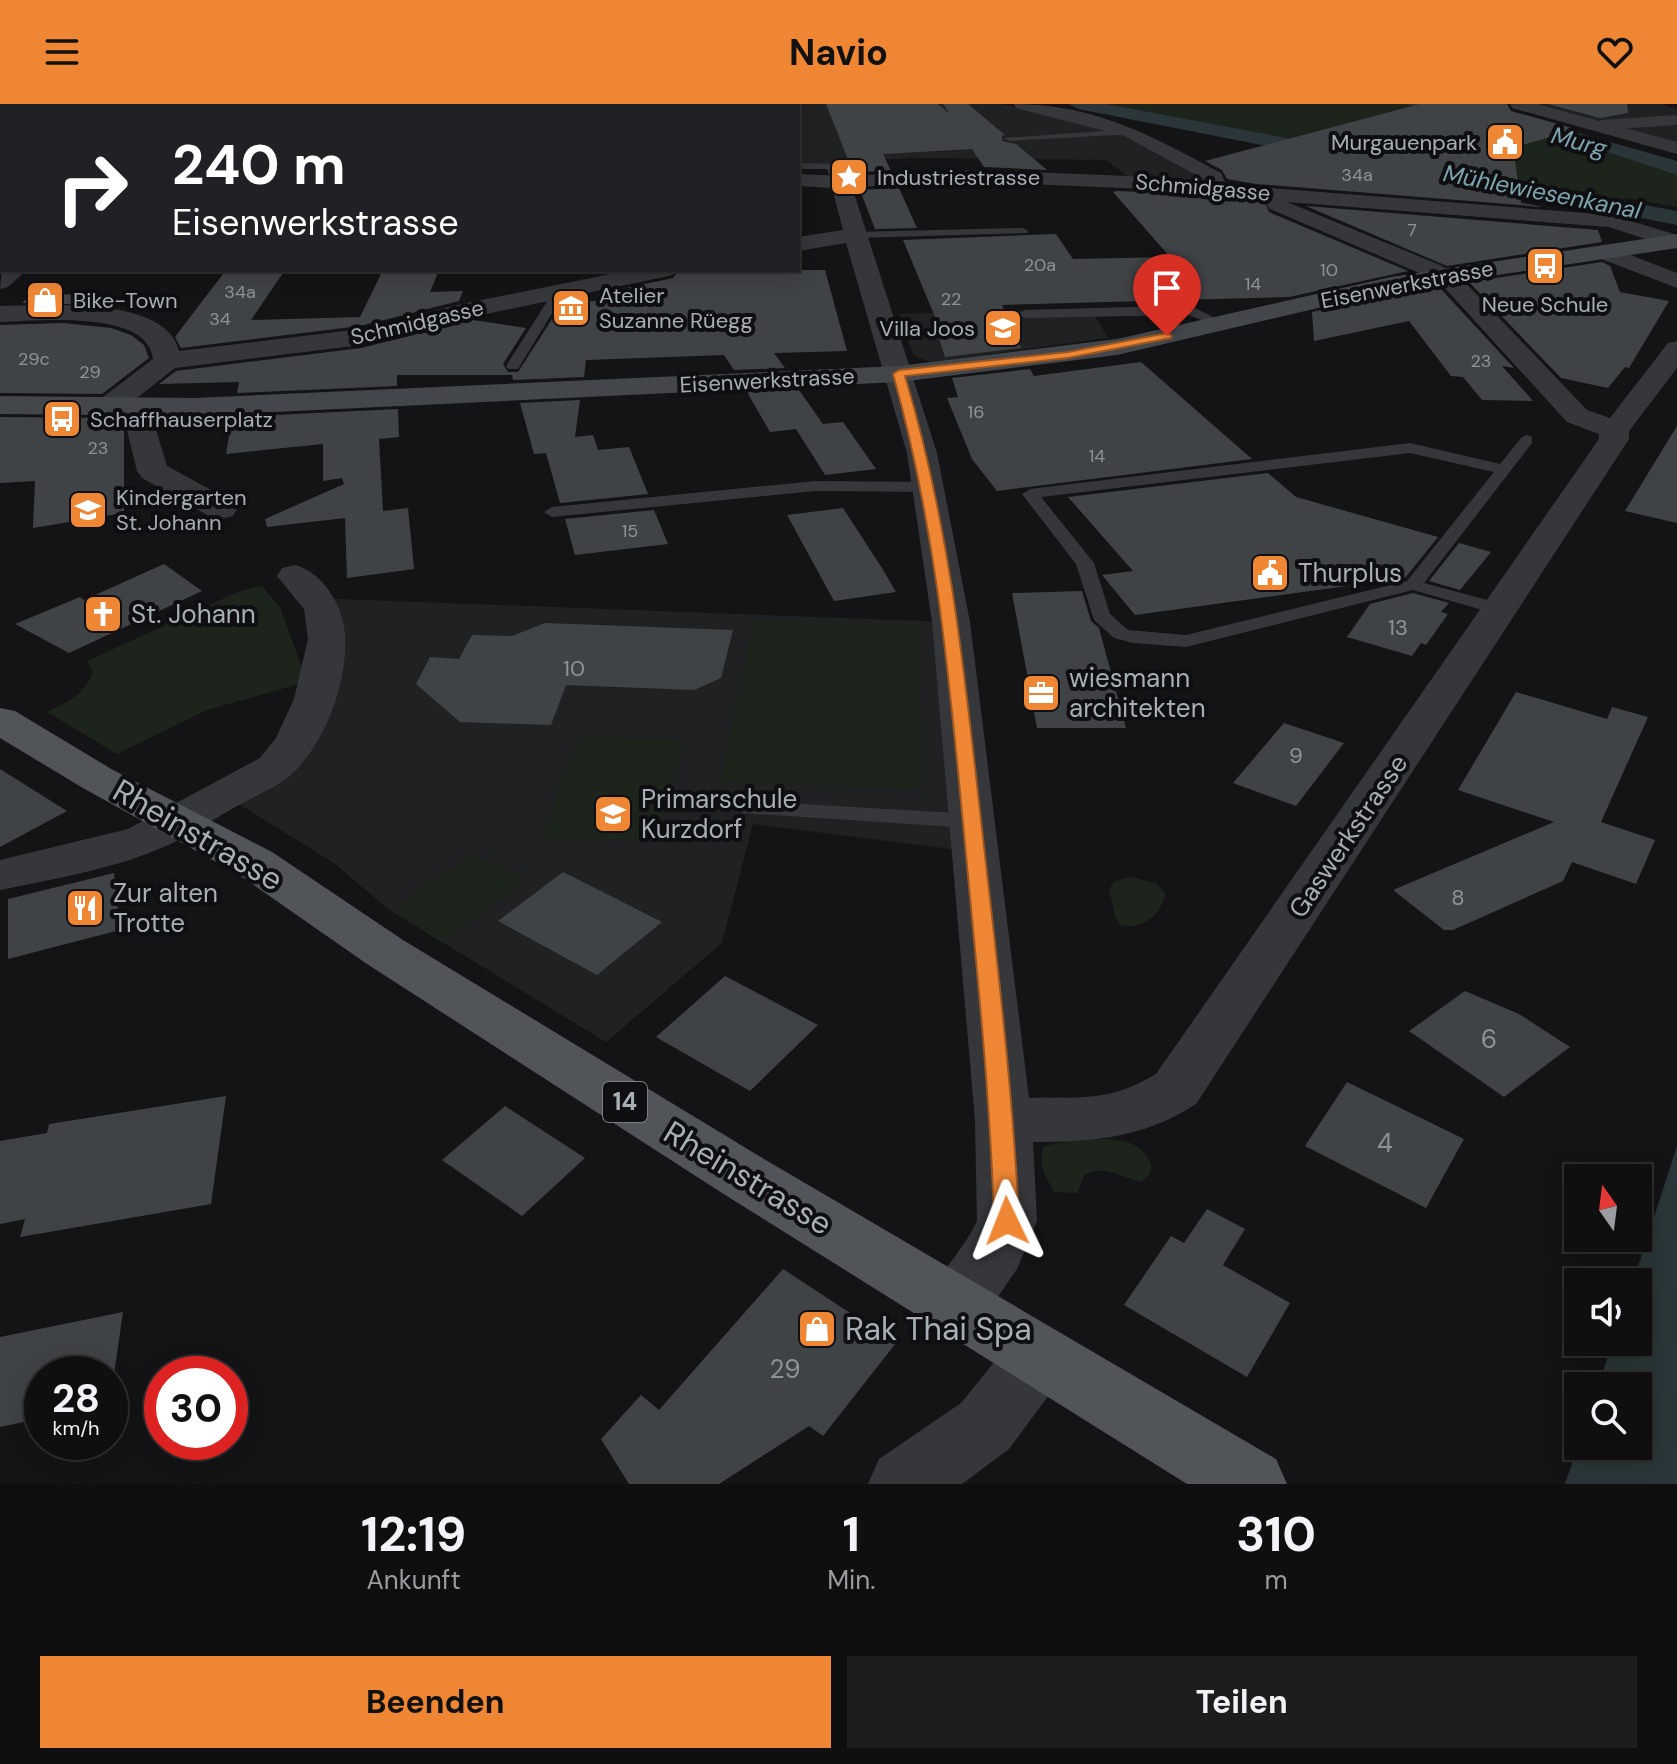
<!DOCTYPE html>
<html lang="de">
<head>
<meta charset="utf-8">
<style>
	body { margin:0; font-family:"DM Sans",sans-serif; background:#1d1d1e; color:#f1f3f6; height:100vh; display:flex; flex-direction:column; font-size:30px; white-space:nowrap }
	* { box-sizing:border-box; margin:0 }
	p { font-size:26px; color:#9b9c9f }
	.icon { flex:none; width:44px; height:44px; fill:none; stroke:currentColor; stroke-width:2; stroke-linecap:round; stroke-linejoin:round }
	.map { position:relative; height:1380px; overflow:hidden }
	.details { display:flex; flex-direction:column; background:#0f0f10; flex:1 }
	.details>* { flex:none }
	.hud { position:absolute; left:0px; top:0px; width:800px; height:168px; box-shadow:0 4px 20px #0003,0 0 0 2px #2f2f30; background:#202124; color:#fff; overflow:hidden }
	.needle { width:52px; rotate:346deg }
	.tools { position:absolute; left:1564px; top:1060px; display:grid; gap:16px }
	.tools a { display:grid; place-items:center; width:88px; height:88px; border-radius:0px; background:#0f0f10; box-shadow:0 4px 20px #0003,0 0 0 2px #2f2f30; font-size:40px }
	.speed { position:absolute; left:24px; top:1252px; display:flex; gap:16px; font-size:40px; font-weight:700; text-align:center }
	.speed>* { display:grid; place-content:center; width:104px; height:104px; border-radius:50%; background:#0f0f10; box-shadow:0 4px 20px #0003,0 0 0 2px #2f2f30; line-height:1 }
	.speed small { font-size:20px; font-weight:400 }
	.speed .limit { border:12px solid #d22; background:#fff; color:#111 }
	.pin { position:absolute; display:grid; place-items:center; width:68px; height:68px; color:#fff; margin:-82px -34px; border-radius:50% 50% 50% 0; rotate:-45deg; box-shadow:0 0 8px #0007 }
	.pin .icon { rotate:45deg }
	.me { position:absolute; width:88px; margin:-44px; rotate:358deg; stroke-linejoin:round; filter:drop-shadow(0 0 6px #0008) }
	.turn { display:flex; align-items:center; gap:28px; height:168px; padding:0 40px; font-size:36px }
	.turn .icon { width:104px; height:104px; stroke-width:2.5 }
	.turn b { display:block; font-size:56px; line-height:68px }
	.eta { display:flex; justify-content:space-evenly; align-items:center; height:136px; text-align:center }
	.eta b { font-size:48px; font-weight:700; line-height:56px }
	.button { display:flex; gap:16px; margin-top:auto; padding:16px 40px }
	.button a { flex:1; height:92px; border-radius:0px; background:#ee8634; color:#111; font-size:32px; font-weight:700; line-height:92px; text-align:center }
	.button a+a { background:#1d1d1e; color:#f1f3f6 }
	header { display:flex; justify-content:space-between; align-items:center; height:104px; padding:0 40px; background:#ee8634; color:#111; font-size:36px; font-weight:700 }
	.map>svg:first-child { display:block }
	.built { fill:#202123 }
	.green { fill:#1d241c }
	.water { fill:#2a3639 }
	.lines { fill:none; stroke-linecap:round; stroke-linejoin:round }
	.canal { fill:#2a3639; fill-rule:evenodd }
	.building { fill:#404346 }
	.service { fill:#35373b; fill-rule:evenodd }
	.minor { fill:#35373b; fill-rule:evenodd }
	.tertiary { fill:#35373b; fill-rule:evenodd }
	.secondary { fill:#43474b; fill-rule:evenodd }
	.primary { fill:#51555a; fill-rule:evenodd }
	.route { fill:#ee8634; stroke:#9b5722; stroke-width:2 }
	.labels { text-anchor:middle; stroke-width:8; stroke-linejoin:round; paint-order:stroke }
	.far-number-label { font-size:18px; fill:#8c939a }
	.far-poi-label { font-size:22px; fill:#a6aeb6; stroke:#0f0f11; text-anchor:start }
	.far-street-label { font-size:22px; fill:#a6aeb6; stroke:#0f0f11 }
	.number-label { font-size:22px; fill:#8c939a }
	.far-water-label { font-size:24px; font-style:italic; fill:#7da4b0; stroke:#0f0f11 }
	.shield { fill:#0f0f11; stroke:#797e84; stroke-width:2 }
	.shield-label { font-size:24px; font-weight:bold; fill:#a6aeb6 }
	.poi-label { font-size:26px; fill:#a6aeb6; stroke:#0f0f11; text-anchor:start }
	.street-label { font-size:26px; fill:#a6aeb6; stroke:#0f0f11 }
	.near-number-label { font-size:26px; fill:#8c939a }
	.near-street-label { font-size:32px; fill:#a6aeb6; stroke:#0f0f11 }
	.near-poi-label { font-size:32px; fill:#a6aeb6; stroke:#0f0f11; text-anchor:start }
</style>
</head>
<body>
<header><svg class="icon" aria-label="menu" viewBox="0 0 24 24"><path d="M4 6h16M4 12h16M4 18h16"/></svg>Navio<svg class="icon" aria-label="heart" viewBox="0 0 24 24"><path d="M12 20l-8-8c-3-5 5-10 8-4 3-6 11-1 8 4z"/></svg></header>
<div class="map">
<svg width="1677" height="1380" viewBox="0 0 1677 1380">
	<rect width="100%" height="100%" fill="#141416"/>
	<path class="built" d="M493,0h509l106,24 90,45 2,4 -21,5 -49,-4 -24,-18 -182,-2 -65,2 -8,5 -53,2v-61z
		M1518,0h143l16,5v39z
		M1020,206l5,7h71l12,21 -177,24 -15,-5 -4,-5 -12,-38z
		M314,494l637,24 24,230 -222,-28 -31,119 -116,99 -218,-133 -54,-46 -97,-60 66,-40 6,-12z"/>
	<path class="green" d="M1078,0h326l179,40 94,31v32l-51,-9 -23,8z
		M262,482l18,21 25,69 -6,8 -92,26 -90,44 -70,-42c20,-10 39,-18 46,-41l-6,-10 153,-70z
		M754,516l164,5 4,164 -202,-7z
		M579,632l104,4 -26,102 -114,-5z
		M472,750l55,26 -86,62 -44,-29 2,-10z
		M1130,773l26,6 9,10c-3,22 -24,38 -45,32l-5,-9 -6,-27 6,-8z
		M1077,1035c25,2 58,-6 72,21 5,9 1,16 -8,22 -21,-5 -34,-17 -56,-8l-8,19 -23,-1c-8,-16 -17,-28 -10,-46z"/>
	<path class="water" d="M1404,0h60l40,8 173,49v14l-94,-31z
		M1677,1042v338h-112l13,-38h60v-60h-40l15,-44h25v-60h-5z"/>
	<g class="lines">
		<path class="canal" d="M1069,0h37l233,44 10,6 -10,6 -261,-51z
			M1457,66l220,41v14l-227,-45 -3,-4z"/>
	</g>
	<path class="building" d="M826,0h112l12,10 -7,-10h25l37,31 -3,1v5l14,3 31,26 -63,-3 -12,-18 -89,5 8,17 -38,1z
		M1420,0h87l4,7 65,18 -63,19 8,55 23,4 -288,-23 -29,-5 -5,-9 -17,-9z
		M1548,0h79l1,9 -28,5z
		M899,84l18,40 -42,1 -15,-39z
		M1117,87l99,4 49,7 4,10 139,59 -119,26 -287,8 19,43 -76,9 -10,-33h3l-35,-84 153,-6 17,25 97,-2 -57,-65z
		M1306,102l292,24 4,12 -155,24z
		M1602,158l8,4 10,26 49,9 -40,67 -4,-1 -17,21 -47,-10 -92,-96z
		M226,166h59l-34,50 109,-3 23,-47h56l-9,22 33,-1 -4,10 -99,25 -179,22 -6,-11z
		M693,166h132l22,81 -73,2 11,15 -51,2 -10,-15 -138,5 -2,17 -71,3 -1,-5h-115v11l-160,7 2,-11 -80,2 17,-13 185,-23 112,-28 53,8 -23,36 5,8h10l38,-59 16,-11 25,-1 1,-7 75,-16 4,-5z
		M1439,183l75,81 -12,-2 31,35 -51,-1 -19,-23 -12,-1 -42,-55 -95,20 -2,-29 80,-18z
		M91,190l13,11 -82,-2 9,-8z
		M63,219l48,5 20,7 13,10 5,13 -47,36 -102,-1v-68z
		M1141,258l111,97 -255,32 -25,-32 -25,-61 11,-1 -6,-19 78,-9 4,7z
		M799,286l24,34 20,-2 33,47 -51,6 -29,-46 -26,3 -23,-40z
		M580,296l-5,37 18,-2 5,15 31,-3 19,47 -88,9 -14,-50 -12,1 -14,-51z
		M398,305l1,28 -20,2 4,72 25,-3 6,61 -67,9 -2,-60 -78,9 -2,-8 79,-35 -2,-6 -19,3v-37l-97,10 6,-37z
		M0,313l124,1v95l-91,15 2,-47 -35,2z
		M1677,322v97l-52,-12z
		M1268,369l28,24 142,40 -33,41 -270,37 -33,-40 31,-4 -65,-74z
		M843,404l39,60 14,24 -62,9 -47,-86z
		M654,406l14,34 -93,11 -10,-36z
		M1459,439l32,9 -31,38 -31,-9z
		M164,460l38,27 -133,62 -54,-29 65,-27 4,3z
		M1082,487l9,30 8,7 27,100h-89l-25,-135z
		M1413,489l36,10 -8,9 7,2 -22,31 -5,-2 -9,13 -65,-19 23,-33z
		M545,519l188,7 -12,48 -27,12 -128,-5 -15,40 -91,-3 -44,-38 14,-27 29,2 13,-24 40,1z
		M1516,588l91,27 5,-12 36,10 -47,105 54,18 -19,44 -64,-22 -9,19 -110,49h-9l-51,-40 161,-68 -96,-32z
		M1284,619l60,20 -48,63 -63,-23z
		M0,665l67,42 -67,36z
		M563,768l99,50 -65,53 -99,-54z
		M114,769l6,57 -112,29v-60z
		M725,872l93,49 -68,66 -94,-54z
		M1465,887l54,23 51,33 -66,50 -95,-66z
		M1347,978l117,57 -38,69 -121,-62z
		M226,992l-15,108 -191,33 5,-18 -25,5v-83l47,-8 2,-9z
		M505,1002l80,52 -63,58 -80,-56z
		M1207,1105l38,20 -22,36 67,38 -43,74 -123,-72 47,-69 13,7z
		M783,1165l113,74 -73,93 -14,-10 -90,58h-90l-28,-45 40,-44 18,15z
		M123,1208l-9,62h-72v44l-42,9v-90z"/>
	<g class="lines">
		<path class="service" d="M1130,25l3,5 -124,7 -5,-3z
			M798,59l36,1 5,13 7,5 -5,3 -9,-5 -5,-11h-29z
			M1023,124l5,3 -1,2 -172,5 -5,-3 5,-3z
			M555,185l10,3 -47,77h-10l-2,-3z
			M1169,202l26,2 32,16 -6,4 -32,-13 -165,3 -6,-4 6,-4z
			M1527,331l5,2v6l-108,140 82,22 3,4 -3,4 -6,2 -87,-25 -227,57 -53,-4 -19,-5 -20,-18 -18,-56 -54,-70 8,-5 380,-46 90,21 22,-27zM1410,349l84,19 -87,109 -221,54 -58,-5 -18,-16 -16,-51 -53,-66z
			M816,377l112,1 8,5 -8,5 -112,-1 -264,26 -8,-5 8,-5z
			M751,697l221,13 8,2 3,5 -3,5 -8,2 -229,-15 -3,-5 3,-5z"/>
		<path class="minor" d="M1014,0c81,0 138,32 207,69l4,9 31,5 355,28 66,20v12l-4,1 -64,-21 -322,-25 153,63 19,11 128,134 23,8 58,-75 9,-2v27l-48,63v8l-433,665c-52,34 -103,38 -163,38l4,79 -20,48 -38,55 -23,8 -23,-8 -9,-20c14,-30 39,-53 53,-83l-2,-100 -43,-499 -25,-169 -61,-210 -48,8v-14l45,-7 -11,-42 -34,-2v-12l43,2 139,-6 224,9 -80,-43 -108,-28zM980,78l236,10 55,8 -4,5 3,4 154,66 19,11 124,136 32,12v5l-443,635c-46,28 -76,23 -127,24l-59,-476 -33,-169 -85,-266z
			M1677,11v10l-75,5 -9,-5 9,-5z
			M1604,141l73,28v15l-81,-31 -3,-5 3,-5z
			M630,166h46l-4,5 -8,2 -211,44 -92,24 -186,23 -56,44 -10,3 -10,-3 -4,-6 4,-6 54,-41c-5,-50 -116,-38 -153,-37v-16c44,0 166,-11 179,45l182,-22 91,-23z
			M150,294l10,3 4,6 -8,23 11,36 66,36 4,7 -4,7 -12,3 -12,-3 -67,-38 -5,-7 -10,-41 3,-15 10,-14z
			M295,461c28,7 49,42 50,70 3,46 -19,107 -53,139 -14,13 -36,21 -53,31 -26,14 -52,33 -80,44 -50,21 -106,30 -159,41v-30l128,-31 132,-71 16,-20 18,-39 14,-60 -4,-30 -27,-33 5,-8z
			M1040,1221l23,9 10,21 -10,21 -54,73 -47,35h-94l11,-25 82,-56 56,-69z"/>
		<path class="tertiary" d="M1510,0h27l140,38v12l-165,-46z
			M2,165v1h25l-19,17 -8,2z"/>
		<path class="secondary" d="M1677,130v14l-286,43 -274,64 -218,27 -705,34 -194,-2v-18l194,2 705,-32 218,-27 274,-62z"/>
		<path class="primary" d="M0,604l15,3 98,59 159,82 131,88 361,219 512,300 11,25h-100l-465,-291 -355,-229 -129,-90 -155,-86 -83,-50z"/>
	</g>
	<path class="route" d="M1167,229l5,3 -1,2 -103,20 -163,18c45,149 60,300 77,453 15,131 31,261 37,392l-3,7 -9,3 -9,-3 -4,-7c-4,-130 -18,-258 -30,-387 -15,-157 -28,-307 -71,-460l6,-4 169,-18z"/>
	<defs>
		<symbol id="civic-square" viewBox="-11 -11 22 22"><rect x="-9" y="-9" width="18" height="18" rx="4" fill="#ee8634" stroke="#0f0f11"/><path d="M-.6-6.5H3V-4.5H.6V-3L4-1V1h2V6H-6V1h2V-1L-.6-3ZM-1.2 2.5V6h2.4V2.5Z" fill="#fff"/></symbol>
		<symbol id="sight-square" viewBox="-11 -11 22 22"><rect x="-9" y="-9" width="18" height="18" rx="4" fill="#ee8634" stroke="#0f0f11"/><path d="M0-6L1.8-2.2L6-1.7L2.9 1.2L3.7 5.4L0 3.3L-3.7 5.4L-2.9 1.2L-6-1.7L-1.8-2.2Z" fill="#fff"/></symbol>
		<symbol id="bus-square" viewBox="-11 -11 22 22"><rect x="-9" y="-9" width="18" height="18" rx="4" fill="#ee8634" stroke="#0f0f11"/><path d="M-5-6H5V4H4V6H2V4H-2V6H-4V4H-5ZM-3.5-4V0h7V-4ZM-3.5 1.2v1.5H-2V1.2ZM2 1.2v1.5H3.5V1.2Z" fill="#fff"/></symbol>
		<symbol id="shop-square" viewBox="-11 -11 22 22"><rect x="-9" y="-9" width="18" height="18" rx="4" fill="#ee8634" stroke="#0f0f11"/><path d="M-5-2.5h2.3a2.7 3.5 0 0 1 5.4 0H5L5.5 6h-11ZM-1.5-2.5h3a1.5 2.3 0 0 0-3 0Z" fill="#fff"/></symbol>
		<symbol id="museum-square" viewBox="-11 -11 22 22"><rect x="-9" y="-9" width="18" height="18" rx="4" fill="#ee8634" stroke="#0f0f11"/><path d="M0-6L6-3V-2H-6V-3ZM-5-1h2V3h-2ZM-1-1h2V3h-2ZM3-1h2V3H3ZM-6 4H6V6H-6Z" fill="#fff"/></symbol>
		<symbol id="school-square" viewBox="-11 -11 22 22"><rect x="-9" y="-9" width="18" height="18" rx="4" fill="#ee8634" stroke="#0f0f11"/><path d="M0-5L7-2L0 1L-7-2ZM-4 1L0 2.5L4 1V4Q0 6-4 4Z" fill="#fff"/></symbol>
		<symbol id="church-square" viewBox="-11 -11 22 22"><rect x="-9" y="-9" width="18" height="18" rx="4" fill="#ee8634" stroke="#0f0f11"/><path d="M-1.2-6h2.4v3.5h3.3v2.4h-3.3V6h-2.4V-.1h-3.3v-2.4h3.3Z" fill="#fff"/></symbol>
		<symbol id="office-square" viewBox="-11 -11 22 22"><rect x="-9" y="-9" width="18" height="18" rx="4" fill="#ee8634" stroke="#0f0f11"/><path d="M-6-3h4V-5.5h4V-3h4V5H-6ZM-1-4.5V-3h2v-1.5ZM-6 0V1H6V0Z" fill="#fff"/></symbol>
		<symbol id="restaurant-square" viewBox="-11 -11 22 22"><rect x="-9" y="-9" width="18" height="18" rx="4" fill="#ee8634" stroke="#0f0f11"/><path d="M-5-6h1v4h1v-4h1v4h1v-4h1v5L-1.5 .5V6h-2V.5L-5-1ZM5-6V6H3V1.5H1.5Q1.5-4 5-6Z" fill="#fff"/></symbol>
	</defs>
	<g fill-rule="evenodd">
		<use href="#civic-square" x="1483" y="16" width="44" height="44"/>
		<use href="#sight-square" x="827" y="51" width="44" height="44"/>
		<use href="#bus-square" x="1523" y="140" width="44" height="44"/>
		<use href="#shop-square" x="23" y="174" width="44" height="44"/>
		<use href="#museum-square" x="549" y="182" width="44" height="44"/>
		<use href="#school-square" x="981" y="202" width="44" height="44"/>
		<use href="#bus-square" x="40" y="293" width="44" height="44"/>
		<use href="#school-square" x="66" y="384" width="44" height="44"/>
		<use href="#civic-square" x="1248" y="447" width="44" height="44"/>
		<use href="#church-square" x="81" y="488" width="44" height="44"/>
		<use href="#office-square" x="1019" y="567" width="44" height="44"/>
		<use href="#school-square" x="591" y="688" width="44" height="44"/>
		<use href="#restaurant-square" x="63" y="782" width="44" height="44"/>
		<use href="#shop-square" x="795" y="1203" width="44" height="44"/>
	</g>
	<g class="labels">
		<g class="far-number-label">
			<text x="1357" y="77">34a</text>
			<text x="1412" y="132">7</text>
			<text x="1040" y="167">20a</text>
			<text x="1329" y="172">10</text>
			<text x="1253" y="186">14</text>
			<text x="240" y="194">34a</text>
			<text x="951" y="201">22</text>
			<text x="220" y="221">34</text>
			<text x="34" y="261">29c</text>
			<text x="1481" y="263">23</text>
			<text x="90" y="274">29</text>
			<text x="976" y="314">16</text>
			<text x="98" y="350">23</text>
			<text x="1097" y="358">14</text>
			<text x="630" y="433">15</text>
		</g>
		<g class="far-poi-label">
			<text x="1477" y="46" text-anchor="end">Murgauenpark</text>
			<text x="877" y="81">Industriestrasse</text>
			<text x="599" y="199">Atelier<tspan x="599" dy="25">Suzanne Rüegg</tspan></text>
			<text x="73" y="204">Bike-Town</text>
			<text x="1545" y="208" text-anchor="middle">Neue Schule</text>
			<text x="975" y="232" text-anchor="end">Villa Joos</text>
			<text x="90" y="323">Schaffhauserplatz</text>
			<text x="116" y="401">Kindergarten<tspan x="116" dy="25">St. Johann</tspan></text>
		</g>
		<g class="far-street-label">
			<text transform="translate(1203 83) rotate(5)" y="8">Schmidgasse</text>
			<text transform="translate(1407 180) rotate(-11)" y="8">Eisenwerkstrasse</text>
			<text transform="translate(417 218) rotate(-13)" y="8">Schmidgasse</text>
			<text transform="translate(767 276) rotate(-3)" y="8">Eisenwerkstrasse</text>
		</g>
		<g class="number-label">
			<text x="1398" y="531">13</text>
			<text x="574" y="572">10</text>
			<text x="1296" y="659">9</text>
			<text x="1458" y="801">8</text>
		</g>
		<g class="far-water-label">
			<text transform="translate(1579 38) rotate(15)" y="8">Murg</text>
			<text transform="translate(1542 88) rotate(11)" y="8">Mühlewiesenkanal</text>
		</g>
		<rect class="shield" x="603" y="978" width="44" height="40" rx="6"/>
		<g class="shield-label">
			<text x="625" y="1006">14</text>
		</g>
		<g class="poi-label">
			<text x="1298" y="478">Thurplus</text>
			<text x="131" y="519">St. Johann</text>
			<text x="1069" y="583">wiesmann<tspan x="1069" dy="30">architekten</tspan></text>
			<text x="641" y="704">Primarschule<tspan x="641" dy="30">Kurzdorf</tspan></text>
			<text x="113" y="798">Zur alten<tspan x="113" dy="30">Trotte</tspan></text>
		</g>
		<g class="street-label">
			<text transform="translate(1348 732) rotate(-56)" y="9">Gaswerkstrasse</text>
		</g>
		<g class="near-number-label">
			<text x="1489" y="944">6</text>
			<text x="1385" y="1048">4</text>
			<text x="785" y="1274">29</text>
		</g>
		<g class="near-street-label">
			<text transform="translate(198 731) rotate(30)" y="11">Rheinstrasse</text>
			<text transform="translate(748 1074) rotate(31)" y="11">Rheinstrasse</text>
		</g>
		<g class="near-poi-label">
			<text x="845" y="1236">Rak Thai Spa</text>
		</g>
	</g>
</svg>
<div class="tools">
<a><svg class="needle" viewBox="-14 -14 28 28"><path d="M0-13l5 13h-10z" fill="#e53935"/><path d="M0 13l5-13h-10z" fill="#9b9c9f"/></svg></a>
<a><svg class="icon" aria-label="sound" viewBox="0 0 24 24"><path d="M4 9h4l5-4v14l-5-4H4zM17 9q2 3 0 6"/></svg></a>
<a><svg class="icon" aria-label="search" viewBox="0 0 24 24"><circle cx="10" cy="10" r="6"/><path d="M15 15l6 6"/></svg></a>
</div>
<div class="speed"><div>28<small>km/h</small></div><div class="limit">30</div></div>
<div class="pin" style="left:1167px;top:232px;background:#d93025"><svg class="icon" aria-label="arrive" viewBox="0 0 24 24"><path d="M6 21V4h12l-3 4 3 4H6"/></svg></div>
<svg class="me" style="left:1007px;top:1117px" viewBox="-20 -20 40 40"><path d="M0-17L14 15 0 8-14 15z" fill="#ee8634" stroke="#fff" stroke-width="4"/></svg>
<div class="hud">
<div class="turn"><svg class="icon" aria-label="right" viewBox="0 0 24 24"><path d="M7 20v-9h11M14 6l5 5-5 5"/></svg><div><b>240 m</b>Eisenwerkstrasse</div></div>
</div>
</div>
<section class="details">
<div class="eta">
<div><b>12:19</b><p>Ankunft</p></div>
<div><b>1</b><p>Min.</p></div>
<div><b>310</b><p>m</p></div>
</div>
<div class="button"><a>Beenden</a><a>Teilen</a></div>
</section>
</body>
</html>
